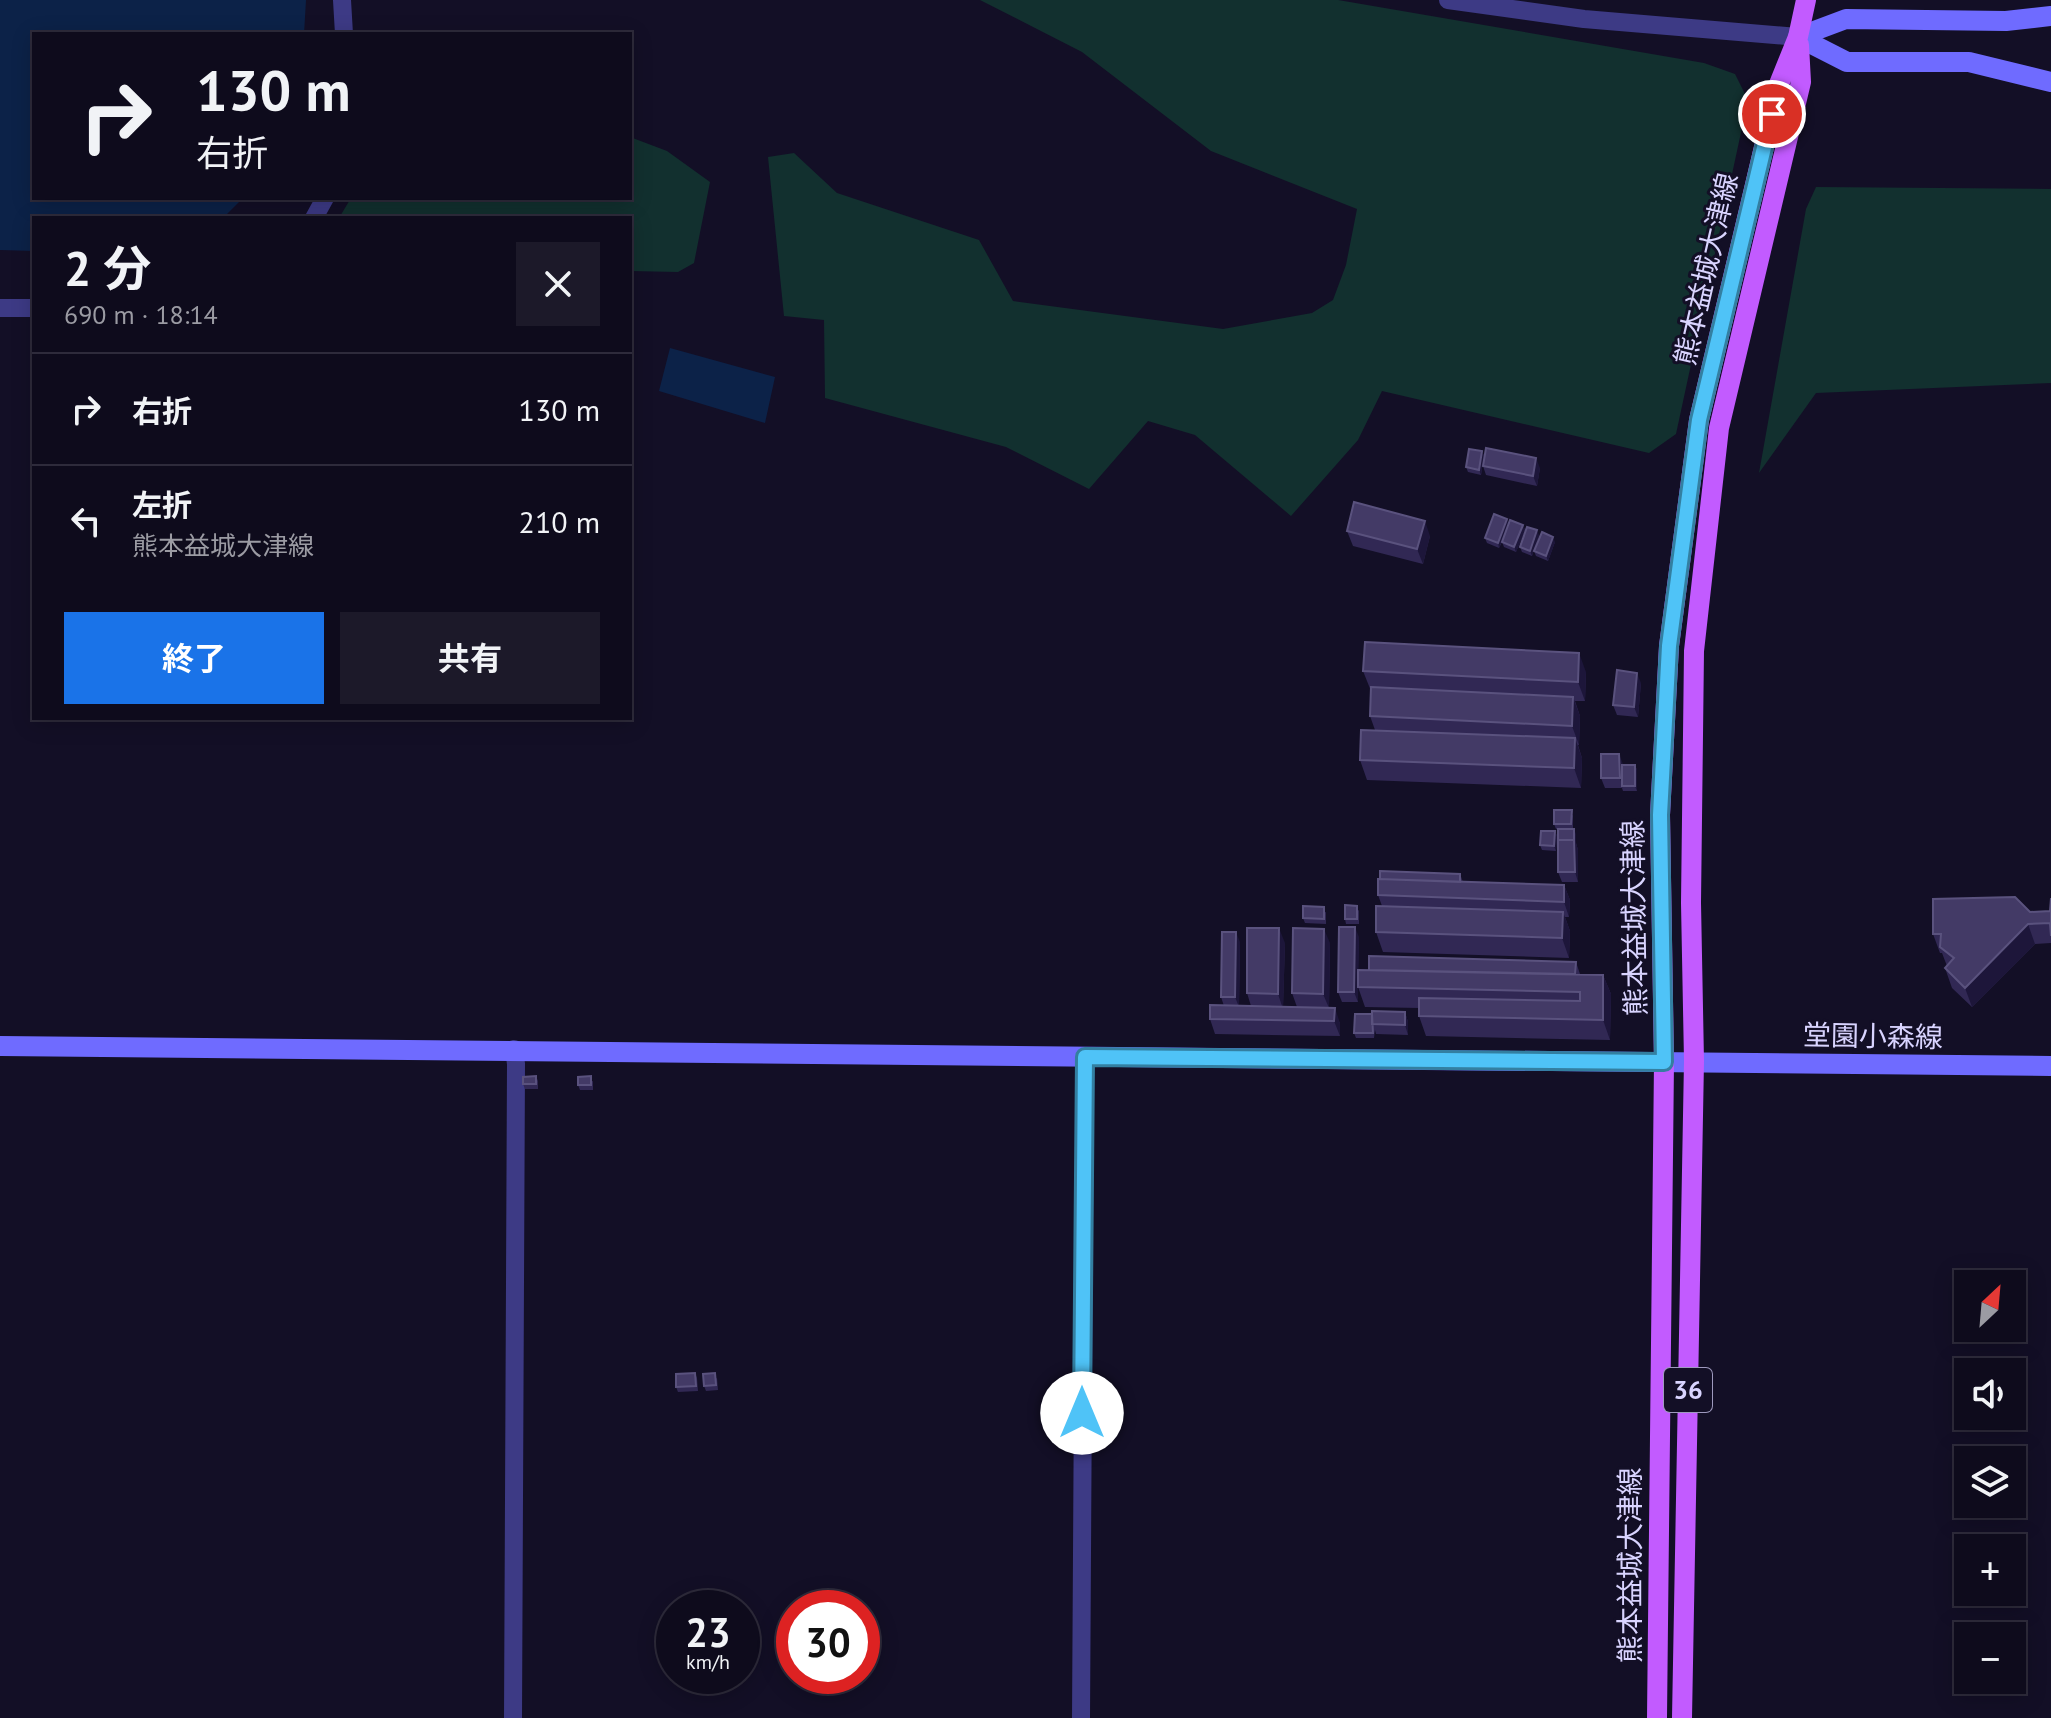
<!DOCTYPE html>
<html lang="ja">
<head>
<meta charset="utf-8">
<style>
	body { margin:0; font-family:"PT Sans","Noto Sans JP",sans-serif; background:#1c1929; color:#f1f3f6; height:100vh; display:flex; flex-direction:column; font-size:30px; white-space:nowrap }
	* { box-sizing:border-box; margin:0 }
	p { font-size:26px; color:#9b9ba3 }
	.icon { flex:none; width:44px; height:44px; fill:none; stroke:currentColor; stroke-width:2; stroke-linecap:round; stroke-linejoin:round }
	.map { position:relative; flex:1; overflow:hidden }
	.sheet { position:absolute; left:32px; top:216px; width:600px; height:504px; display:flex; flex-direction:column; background:#0e0b1c; border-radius:0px; box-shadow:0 4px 20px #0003,0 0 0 2px #2e2b3b }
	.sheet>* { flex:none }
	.hud { position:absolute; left:32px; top:32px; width:600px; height:168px; border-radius:0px; box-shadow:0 4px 20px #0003,0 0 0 2px #2e2b3b; background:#0e0b1c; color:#f1f3f6; overflow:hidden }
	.needle { width:52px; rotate:26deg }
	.buttons { position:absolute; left:1954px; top:1270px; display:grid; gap:16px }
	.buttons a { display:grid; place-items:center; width:72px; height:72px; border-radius:0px; background:#0e0b1c; box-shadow:0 4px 20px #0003,0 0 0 2px #2e2b3b; font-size:40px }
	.speed { position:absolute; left:656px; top:1590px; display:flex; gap:16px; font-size:40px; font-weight:700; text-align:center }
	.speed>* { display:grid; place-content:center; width:104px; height:104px; border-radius:50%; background:#0e0b1c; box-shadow:0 4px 20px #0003,0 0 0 2px #2e2b3b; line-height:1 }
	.speed small { font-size:20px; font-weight:400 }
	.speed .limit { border:12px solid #d22; background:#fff; color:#111 }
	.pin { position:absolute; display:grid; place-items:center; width:68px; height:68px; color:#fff; margin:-34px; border:4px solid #fff; border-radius:50%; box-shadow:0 2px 8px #0007 }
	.me { position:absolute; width:88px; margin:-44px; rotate:0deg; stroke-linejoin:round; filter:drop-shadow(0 0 6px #0008) }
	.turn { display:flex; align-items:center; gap:28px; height:168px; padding:0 32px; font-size:36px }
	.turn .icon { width:104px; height:104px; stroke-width:2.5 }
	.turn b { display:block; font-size:56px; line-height:68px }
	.round { display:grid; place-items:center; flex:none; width:84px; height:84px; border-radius:0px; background:#1c1929 }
	.head { display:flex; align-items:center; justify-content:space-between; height:136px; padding:0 32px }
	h1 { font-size:48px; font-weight:700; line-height:60px }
	.action { display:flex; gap:16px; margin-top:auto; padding:16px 32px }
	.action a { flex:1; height:92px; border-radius:0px; background:#1a73e8; color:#fff; font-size:32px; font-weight:700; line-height:92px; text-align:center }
	.action a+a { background:#1c1929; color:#f1f3f6 }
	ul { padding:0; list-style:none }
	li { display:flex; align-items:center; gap:24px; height:112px; padding:0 32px; border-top:2px solid #2e2b3b }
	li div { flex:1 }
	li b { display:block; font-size:30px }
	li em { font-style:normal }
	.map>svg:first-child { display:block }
	.green { fill:#12302f }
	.water { fill:#0c2248 }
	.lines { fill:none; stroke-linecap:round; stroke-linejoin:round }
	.street { stroke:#3d3a85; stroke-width:18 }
	.secondary { stroke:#6f6bff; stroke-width:20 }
	.primary { stroke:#c25bff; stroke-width:20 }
	.wall { fill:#312854 }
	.shaded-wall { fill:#1d163a }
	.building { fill:#433a66; stroke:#5a527e; stroke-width:2 }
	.route-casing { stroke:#337fa1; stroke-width:20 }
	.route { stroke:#4fc3f7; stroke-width:14 }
	.labels { text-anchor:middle; stroke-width:6; stroke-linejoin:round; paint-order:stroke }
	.shield { fill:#130f26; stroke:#9e99be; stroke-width:2 }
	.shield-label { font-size:26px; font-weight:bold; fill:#d9d4ff }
	.street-label { font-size:28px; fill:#d9d4ff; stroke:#130f26 }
</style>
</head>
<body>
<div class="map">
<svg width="2051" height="1718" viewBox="0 0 2051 1718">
	<rect width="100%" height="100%" fill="#130f26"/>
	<path class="green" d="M980,0h358l366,63 31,11 13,26 -72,334 -27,19 -267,-62 -24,49 -67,76 -96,-81 -47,-14 -59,68 -83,-42 -181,-49 -1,-78 -40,-4 -16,-159 26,-4 43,40 142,47 34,61 210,28 89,-16 21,-13 13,-35 11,-56 -146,-58 -129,-99z
		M630,137l37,14 43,31 -16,81 -16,9 -48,-1v-53h-291l12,-20h279z
		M1816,187l235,2v194l-235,10 -57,80 47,-264z"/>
	<path class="water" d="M0,0h306l-2,34h-270v164h209l-20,20h-189v33l-34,-1z
		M670,348l105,29 -10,46 -106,-32z"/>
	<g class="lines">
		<path class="street" d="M342,0l2,34
			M1448,0l136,19 214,18
			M314,218l11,-20
			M0,308h34
			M513,1718l3,-654 -2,-15
			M1081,1718l4,-661"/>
		<path class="secondary" d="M1798,37l49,25h122l82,20
			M1798,37l48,-18 160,2 45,-5
			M0,1046l2051,20"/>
		<path class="primary" d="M1657,1718l7,-656 -4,-247 9,-169 30,-226 80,-336 19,-47 8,-37
			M1682,1718l12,-657 -3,-158 3,-252 25,-223 82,-346 -2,-37"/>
	</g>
	<path class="wall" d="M1482,451l2,5 -3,19 -13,-3 -2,-5z
		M1483,466l57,2 -3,18 -51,-11z
		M1507,519l2,5 14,1 2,5 -9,22 -12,-5 -2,-5 -3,6 -12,-5 -2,-5z
		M1347,531l83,5 -7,28 -70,-18z
		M1539,535l-7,21 -10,-4 -2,-5z
		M1555,542l-7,19 -12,-5 -2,-5z
		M1363,671l223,1 -1,29h-10l5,15 -1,29h-1l4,13 -1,30 -214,-8 -7,-20 15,-30 -5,-14 1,-25z
		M1641,683l-3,34 -21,-2 -4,-10z
		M1623,765h12l2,5v21h-14l-1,-3h-17l-4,-10z
		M1573,815v14h-17l-2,-5z
		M1555,831l2,5 -1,15 -14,-1 -2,-5z
		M1576,834v9l2,7v32h-16l-4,-10z
		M1460,874l3,8 101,3 6,15 -1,17h-4l5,14 -1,27 -186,-6 -7,-20 6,-26 -4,-11 2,-16z
		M2051,898v45l-16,1 -63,63 -20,-19 -7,-20 2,-2 -5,-13h-2l-7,-19 97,-22 20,-1z
		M1359,910v14h-13l-1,-5z
		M1326,912v12l-21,-1 -2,-5z
		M1359,937l-1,33 218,-8 4,12 23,1 8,19 -1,46 -184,-4 -7,-20v-8l-54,-1 -7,-20v-14v29h-16l-4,-10z
		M1240,942l-1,64h12l-4,-13 38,-50 -2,64h14l-5,-14 38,-50 -1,65 11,15v13l-125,-2 -5,-15 14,-13 -3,-9z
		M1405,1012l3,10v13l-32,-1 -1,-4 -1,8h-18l-2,-5 18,-19z
		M536,1076l2,5v8h-13l-2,-5z
		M593,1081v9h-13l-2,-5z
		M695,1373l2,5 1,13 -20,1 -2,-5z
		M717,1378l1,12 -12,1 -2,-5z"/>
	<path class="shaded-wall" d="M1482,451l2,5 -3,19 -2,-5z
		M1536,458l4,10 -3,18 -4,-10z
		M1507,519l2,5 -10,24 -1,-5z
		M1425,521l5,15 -7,28 -6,-15z
		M1523,525l2,5 -9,22 -2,-5z
		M1537,530l2,5 -7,21 -2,-5z
		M1553,537l2,5 -7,19 -2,-5z
		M1579,653l7,19 -1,29 -7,-19z
		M1637,673l4,10 -3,34 -4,-10z
		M1573,697l7,19 -1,29 -7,-19z
		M1575,738l7,20 -1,30 -7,-20z
		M1619,754l4,10v24l-3,-10z
		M1635,765l2,5v21l-2,-5z
		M1574,829l2,5v9l2,7v32l-3,-10z
		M1555,831l2,5 -1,15 -2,-5z
		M1564,885l6,15 -1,17 -5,-15z
		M1563,912l7,19 -1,27 -7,-20z
		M2028,924l7,20 -63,63 -7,-19z
		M1355,927l4,10 -1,65 -4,-10z
		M1279,928l6,15 -2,66 -5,-15z
		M1324,929l6,14 -1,65 -6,-14z
		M1236,932l4,10 -1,65 -4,-10z
		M1603,975l8,19 -1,46 -7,-20z
		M1335,1008l5,15v13l-6,-15z
		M1405,1012l3,10v13l-3,-10z"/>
	<path class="building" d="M1486,448l50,10 -3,18 -50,-10z
		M1469,449l13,2 -3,19 -13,-3z
		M1354,502l71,19 -8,28 -70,-18z
		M1494,514l13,5 -9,24 -13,-5z
		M1510,520l13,5 -9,22 -12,-5z
		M1527,527l10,3 -7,21 -10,-4z
		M1542,532l11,5 -7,19 -12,-5z
		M1365,642l214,11 -1,29 -215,-11z
		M1617,670l20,3 -3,34 -21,-2z
		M1371,687l202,10 -1,29 -202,-10z
		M1361,730l214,8 -1,30 -214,-8z
		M1601,754h18l1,24h-19z
		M1622,765h13v21h-13z
		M1554,810h18l-1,14h-17z
		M1558,829h16v11h-16z
		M1541,831h14l-1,15 -14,-1z
		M1558,840h16l1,32h-17z
		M1380,871l80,3v8l-80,-3z
		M1378,879l186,6v17l-186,-7z
		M2015,897l15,15 20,-1 1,-13v38l-1,-13 -22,1 -63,64 -20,-20 9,-10 -14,-11 1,-13h-8v-35z
		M1345,905l12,1v13h-12z
		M1303,906l21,1v12l-21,-1z
		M1376,906l187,6 -1,26 -186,-6z
		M1339,927h16l-1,65h-16z
		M1247,928h32l-1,66 -31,-1z
		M1293,928l31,1 -1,65 -31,-1z
		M1222,932h14l-1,65h-14z
		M1369,956l207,6 -1,12 -206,-4z
		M1358,970l245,5v45l-184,-4v-18l161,3v-9l-222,-5z
		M1210,1005l125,3 -1,13 -124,-2z
		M1372,1011l33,1v13l-33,-1z
		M1355,1014h17l1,19h-19z
		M536,1076v8h-13v-7z
		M591,1076v9h-13v-8z
		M695,1373l1,13 -20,1v-13z
		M715,1373l1,12 -12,1 -1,-12z"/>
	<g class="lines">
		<defs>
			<path id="route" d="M1082,1413l3,-356 579,5 -4,-247 9,-169 30,-226 73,-306"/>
		</defs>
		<use href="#route" class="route-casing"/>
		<use href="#route" class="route"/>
	</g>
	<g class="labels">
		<rect class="shield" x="1664" y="1368" width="48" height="44" rx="6"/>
		<g class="shield-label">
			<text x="1688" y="1399">36</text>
		</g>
		<g class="street-label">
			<text transform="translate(1706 269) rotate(-77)" y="10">熊本益城大津線</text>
			<text transform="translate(1634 918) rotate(-91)" y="10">熊本益城大津線</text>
			<text transform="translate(1873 1036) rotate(1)" y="10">堂園小森線</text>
			<text transform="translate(1630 1565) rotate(-90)" y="10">熊本益城大津線</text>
		</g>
	</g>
</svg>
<div class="buttons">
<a><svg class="needle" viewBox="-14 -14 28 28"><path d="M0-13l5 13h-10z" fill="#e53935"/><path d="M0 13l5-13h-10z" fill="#9b9ba3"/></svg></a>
<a><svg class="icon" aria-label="sound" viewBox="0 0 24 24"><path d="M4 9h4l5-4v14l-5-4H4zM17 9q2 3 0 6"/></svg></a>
<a><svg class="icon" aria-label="layers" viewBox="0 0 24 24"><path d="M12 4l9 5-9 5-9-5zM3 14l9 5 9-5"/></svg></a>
<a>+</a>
<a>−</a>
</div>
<div class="speed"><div>23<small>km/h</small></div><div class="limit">30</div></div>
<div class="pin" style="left:1772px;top:114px;background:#d93025"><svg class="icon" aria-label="arrive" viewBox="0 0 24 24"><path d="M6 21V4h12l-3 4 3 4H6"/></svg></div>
<svg class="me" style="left:1082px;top:1413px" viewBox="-20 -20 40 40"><circle r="19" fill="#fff"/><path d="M0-13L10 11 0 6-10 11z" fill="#4fc3f7"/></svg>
<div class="hud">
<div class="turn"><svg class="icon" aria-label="right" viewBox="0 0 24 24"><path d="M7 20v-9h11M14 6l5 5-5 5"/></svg><div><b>130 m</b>右折</div></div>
</div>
<section class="sheet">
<div class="head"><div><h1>2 分</h1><p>690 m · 18:14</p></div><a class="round"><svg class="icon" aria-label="close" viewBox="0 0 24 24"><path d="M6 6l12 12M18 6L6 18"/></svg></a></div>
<ul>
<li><svg class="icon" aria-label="right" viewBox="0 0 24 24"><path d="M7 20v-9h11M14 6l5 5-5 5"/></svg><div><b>右折</b></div><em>130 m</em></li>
<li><svg class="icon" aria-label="left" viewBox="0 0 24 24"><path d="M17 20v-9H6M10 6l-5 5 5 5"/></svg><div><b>左折</b><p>熊本益城大津線</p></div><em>210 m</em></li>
</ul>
<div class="action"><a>終了</a><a>共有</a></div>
</section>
</div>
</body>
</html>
